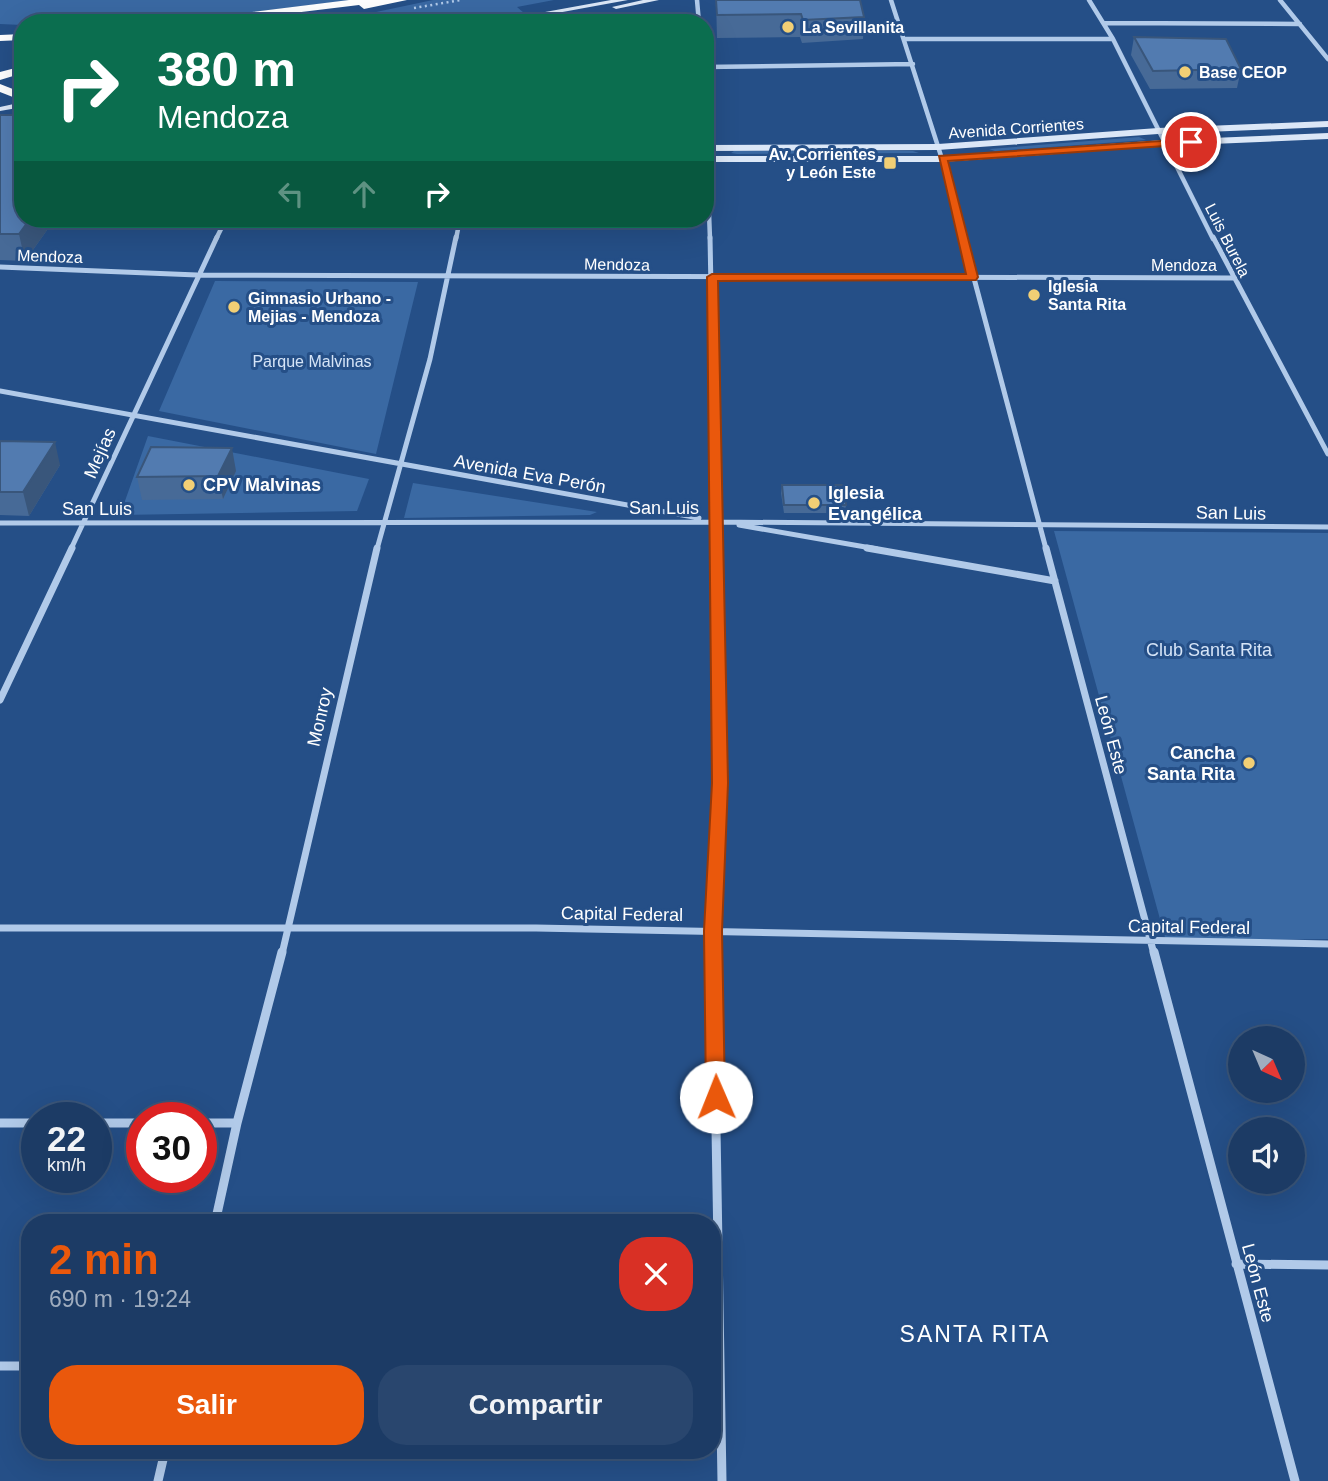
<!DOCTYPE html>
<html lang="es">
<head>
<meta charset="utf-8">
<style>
	body { margin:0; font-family:Arial,sans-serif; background:#29466e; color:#f1f3f6; height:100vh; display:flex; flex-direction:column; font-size:26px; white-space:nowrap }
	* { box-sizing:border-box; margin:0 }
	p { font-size:23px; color:#a0adbf }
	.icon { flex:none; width:38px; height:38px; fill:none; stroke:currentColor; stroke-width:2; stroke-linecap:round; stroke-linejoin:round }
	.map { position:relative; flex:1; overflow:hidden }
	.side { position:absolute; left:21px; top:1214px; width:700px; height:245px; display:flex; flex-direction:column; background:#1c3b65; border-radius:28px; box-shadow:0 7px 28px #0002,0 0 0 2px #3a5579 }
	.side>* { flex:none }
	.top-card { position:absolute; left:14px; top:14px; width:700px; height:214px; border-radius:28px; box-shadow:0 7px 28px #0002,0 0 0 2px #3a5579; background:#0b6e4f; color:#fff; overflow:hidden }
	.needle { width:46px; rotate:136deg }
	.controls { position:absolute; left:1228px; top:1026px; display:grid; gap:14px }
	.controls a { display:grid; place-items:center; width:77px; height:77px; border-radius:50%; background:#1c3b65; box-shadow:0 7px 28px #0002,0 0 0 2px #3a5579; font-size:35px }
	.speed { position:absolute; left:21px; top:1102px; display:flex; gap:14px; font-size:35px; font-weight:700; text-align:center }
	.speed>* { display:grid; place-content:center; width:91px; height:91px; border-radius:50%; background:#1c3b65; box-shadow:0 7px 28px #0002,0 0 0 2px #3a5579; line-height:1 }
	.speed small { font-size:18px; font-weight:400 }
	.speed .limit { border:10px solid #d22; background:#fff; color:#111 }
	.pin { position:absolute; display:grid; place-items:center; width:60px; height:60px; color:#fff; margin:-30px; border:4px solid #fff; border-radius:50%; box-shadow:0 2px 7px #0007 }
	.me { position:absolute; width:77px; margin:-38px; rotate:359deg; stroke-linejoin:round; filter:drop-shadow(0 0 5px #0008) }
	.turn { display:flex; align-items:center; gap:24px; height:147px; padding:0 28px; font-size:32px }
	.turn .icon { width:91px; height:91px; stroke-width:2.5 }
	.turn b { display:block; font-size:49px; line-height:60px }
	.lanes { display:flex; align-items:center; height:66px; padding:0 28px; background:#0003; justify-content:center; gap:35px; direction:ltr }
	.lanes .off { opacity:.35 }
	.round { display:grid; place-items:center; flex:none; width:74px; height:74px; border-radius:28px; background:#29466e }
	.head { display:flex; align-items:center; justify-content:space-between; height:119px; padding:0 28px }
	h1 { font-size:42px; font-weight:700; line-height:52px; color:#ea580c }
	.primary-button { display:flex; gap:14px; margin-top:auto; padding:14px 28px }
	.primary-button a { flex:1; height:80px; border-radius:28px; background:#ea580c; color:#fff; font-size:28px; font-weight:700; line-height:80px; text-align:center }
	.primary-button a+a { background:#29466e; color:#f1f3f6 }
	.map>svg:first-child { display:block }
	.green { fill:#3a69a3 }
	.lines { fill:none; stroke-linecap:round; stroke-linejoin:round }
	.path { stroke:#b1cae9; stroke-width:2.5; stroke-dasharray:2 3.5; stroke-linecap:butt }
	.street-far3 { stroke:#b1cae9; stroke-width:4.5 }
	.street-far2 { stroke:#b1cae9; stroke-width:5 }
	.street-far1 { stroke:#b1cae9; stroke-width:7 }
	.street { stroke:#b1cae9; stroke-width:9 }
	.secondary { fill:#dbe7f7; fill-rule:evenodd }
	.highway { fill:#fff; fill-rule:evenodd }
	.wall { fill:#476a97 }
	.shaded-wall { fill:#39567b }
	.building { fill:#527bb0; stroke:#39567b; stroke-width:2 }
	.route { fill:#ea580c; stroke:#983908; stroke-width:2 }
	.poi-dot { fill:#f2cf75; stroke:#254f87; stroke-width:2.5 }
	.labels { text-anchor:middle; stroke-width:6; stroke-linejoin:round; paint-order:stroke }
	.far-poi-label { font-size:16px; font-weight:bold; fill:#fff; stroke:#254f87; text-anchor:start }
	.far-street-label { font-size:16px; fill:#fff; stroke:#254f87 }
	.far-park-label { font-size:16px; fill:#d5e4f7; stroke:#254f87 }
	.street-label { font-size:18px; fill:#fff; stroke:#254f87 }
	.poi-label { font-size:18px; font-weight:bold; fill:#fff; stroke:#254f87; text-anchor:start }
	.park-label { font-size:18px; fill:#d5e4f7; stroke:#254f87 }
	.near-neighbourhood-label { font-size:23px; letter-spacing:2px; fill:#fff; stroke:#254f87 }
</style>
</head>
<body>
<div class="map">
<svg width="1328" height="1481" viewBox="0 0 1328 1481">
	<rect width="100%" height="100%" fill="#254f87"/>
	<path class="green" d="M0,0h352l-117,14 -213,11 -22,-1z
		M433,0h121l-37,7 7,6 -55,10h-145z
		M1139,137l7,3 -151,11 -6,-2z
		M734,151h179l6,2 -182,1 -6,-1z
		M215,281l203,1 -42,172 -217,-43z
		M148,436l221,43 -12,32 -237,4z
		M413,483l184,29 -7,3 -186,3z
		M1054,531l274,2v406l-162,2z"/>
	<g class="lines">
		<path class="path" d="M414,8l47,-8"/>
		<path class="street-far3" d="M697,0l2,23
			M891,0l51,159 21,80
			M1089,0l24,39 100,200
			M1280,0l48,59
			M1104,23l196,1
			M904,39h209
			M705,67l208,-3
			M705,107l5,132
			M216,239l10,-20
			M456,239l4,-20"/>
		<path class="street-far2" d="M710,237l6,312
			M963,237l83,312
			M1213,237l115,217
			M0,267l197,8 1036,3
			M0,391l699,127
			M0,523l717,-1 611,5
			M739,525l138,24
			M71,549l146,-312
			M377,549l53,-190 26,-122"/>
		<path class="street-far1" d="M867,548l188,33
			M1046,548l108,406
			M0,700l72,-152
			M0,928h536l792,16
			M282,954l95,-406
			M713,954l7,-171 -4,-235"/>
		<path class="street" d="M713,952l9,529
			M1154,952l141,529
			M0,1123h37
			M96,1123h46
			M201,1123h36
			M215,1223l22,-100 45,-171
			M1236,1264l92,1
			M0,1366h30
			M158,1481l7,-30"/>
		<path class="secondary" d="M611,0h17l-125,23h-18z
			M643,0h16l-43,9 -4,-2z
			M23,102v5l-23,4v-4z
			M1328,121v6l-170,7 -220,16 -233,1v-6l233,-1 220,-16z
			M1328,133v6l-164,7 -222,16h-237v-6h237l222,-16z"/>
		<path class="highway" d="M349,0h58l-43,9 -5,-4 -107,13 -127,5 5,-3 122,-8z
			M23,34v6l-23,1v-6z
			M23,66v7l-23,7v-8z
			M0,84l23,9v8l-23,-9z"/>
	</g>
	<path class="wall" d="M716,0h144l4,17 -1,22 -61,4 -2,-6 -83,1z
		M1134,37l107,32 -4,19 -87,1 -19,-34z
		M0,115h14l9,104h32l-30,42 -25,-1z
		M0,441l60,24 -31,51 -29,-1z
		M236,471l-13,28 -81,1 -5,-23z
		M782,485l64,20 -1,8h-61l-3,-20z"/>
	<path class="shaded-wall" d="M30,219h25l-30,42 -6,-27z
		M55,442l5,23 -31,51 -6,-24z
		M232,448l4,23 -13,28 -5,-23z"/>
	<path class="building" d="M716,0h144l4,17 -61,3 -2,-6 -84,1z
		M1134,37l92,2 15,30 -88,2z
		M23,106v113h7l-11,15h-19v-119h14z
		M0,441l55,1 -32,50h-23z
		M151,447l81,1 -14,28 -81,1z
		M782,485h62l2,20h-62z"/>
	<path class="route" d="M1191,139l3,1v4l-246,17 30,116 -2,3 -258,1 10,502 -6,148 3,166 -2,6 -7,2 -7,-2 -3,-6 -2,-166 8,-148 -5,-506 5,-3h254l-27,-118z"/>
	<g class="poi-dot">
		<circle cx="788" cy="27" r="7"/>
		<circle cx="1185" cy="72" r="7"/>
		<rect x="883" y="156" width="14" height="14" rx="3.5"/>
		<circle cx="1034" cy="295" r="7"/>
		<circle cx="234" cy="307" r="7"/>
		<circle cx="189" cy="485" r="7"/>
		<circle cx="814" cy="503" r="7"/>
		<circle cx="1249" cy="763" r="7"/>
	</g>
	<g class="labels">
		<g class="far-poi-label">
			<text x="802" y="33">La Sevillanita</text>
			<text x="1199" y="78">Base CEOP</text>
			<text x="876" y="160" text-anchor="end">Av. Corrientes<tspan x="876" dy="18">y León Este</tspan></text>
			<text x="1048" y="292">Iglesia<tspan x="1048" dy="18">Santa Rita</tspan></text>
			<text x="248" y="304">Gimnasio Urbano -<tspan x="248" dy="18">Mejias - Mendoza</tspan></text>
		</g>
		<g class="far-street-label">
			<text transform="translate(1016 128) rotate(-4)" y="6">Avenida Corrientes</text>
			<text transform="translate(1228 240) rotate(63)" y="6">Luis Burela</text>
			<text transform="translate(50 256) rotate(2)" y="6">Mendoza</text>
			<text transform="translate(617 264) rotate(1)" y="6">Mendoza</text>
			<text x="1184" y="271">Mendoza</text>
		</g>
		<g class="far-park-label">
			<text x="312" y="367">Parque Malvinas</text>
		</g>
		<g class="street-label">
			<text transform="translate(100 453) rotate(-66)" y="6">Mejías</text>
			<text transform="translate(530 474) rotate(10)" y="6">Avenida Eva Perón</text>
			<text x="664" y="514">San Luis</text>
			<text x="97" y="515">San Luis</text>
			<text transform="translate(1231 513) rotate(1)" y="6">San Luis</text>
			<text transform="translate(320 717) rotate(-77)" y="6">Monroy</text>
			<text transform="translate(1111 735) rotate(75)" y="6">León Este</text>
			<text transform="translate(622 914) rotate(1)" y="6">Capital Federal</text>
			<text transform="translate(1189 927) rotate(1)" y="6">Capital Federal</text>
			<text transform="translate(1258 1283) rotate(75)" y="6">León Este</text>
		</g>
		<g class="poi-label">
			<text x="203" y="491">CPV Malvinas</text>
			<text x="828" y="499">Iglesia<tspan x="828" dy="21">Evangélica</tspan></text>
			<text x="1235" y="759" text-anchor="end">Cancha<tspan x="1235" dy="21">Santa Rita</tspan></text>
		</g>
		<g class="park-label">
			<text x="1209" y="656">Club Santa Rita</text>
		</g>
		<g class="near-neighbourhood-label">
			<text x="975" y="1342">SANTA RITA</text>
		</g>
	</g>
</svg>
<div class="controls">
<a><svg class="needle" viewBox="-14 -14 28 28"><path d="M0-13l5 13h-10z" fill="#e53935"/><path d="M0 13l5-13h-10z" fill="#a0adbf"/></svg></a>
<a><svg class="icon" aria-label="sound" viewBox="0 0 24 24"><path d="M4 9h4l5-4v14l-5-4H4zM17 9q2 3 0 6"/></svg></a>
</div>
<div class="speed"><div>22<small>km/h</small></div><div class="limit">30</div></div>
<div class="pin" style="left:1191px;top:142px;background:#d93025"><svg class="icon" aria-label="arrive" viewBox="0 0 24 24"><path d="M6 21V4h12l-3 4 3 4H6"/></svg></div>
<svg class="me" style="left:716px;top:1097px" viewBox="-20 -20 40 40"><circle r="19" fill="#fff"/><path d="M0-13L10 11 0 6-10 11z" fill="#ea580c"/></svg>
<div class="top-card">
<div class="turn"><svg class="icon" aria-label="right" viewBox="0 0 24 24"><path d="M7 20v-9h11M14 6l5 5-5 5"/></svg><div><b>380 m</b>Mendoza</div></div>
<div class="lanes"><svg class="icon off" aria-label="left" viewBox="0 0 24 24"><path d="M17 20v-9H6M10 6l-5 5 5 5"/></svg><svg class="icon off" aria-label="ahead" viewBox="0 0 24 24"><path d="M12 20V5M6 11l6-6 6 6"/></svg><svg class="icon" aria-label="right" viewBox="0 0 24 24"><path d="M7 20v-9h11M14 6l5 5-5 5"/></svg></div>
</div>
<section class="side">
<div class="head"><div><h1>2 min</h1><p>690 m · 19:24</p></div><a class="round" style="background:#d93025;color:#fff"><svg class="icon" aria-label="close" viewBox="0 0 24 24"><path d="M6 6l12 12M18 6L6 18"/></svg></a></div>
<div class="primary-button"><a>Salir</a><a>Compartir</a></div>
</section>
</div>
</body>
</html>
